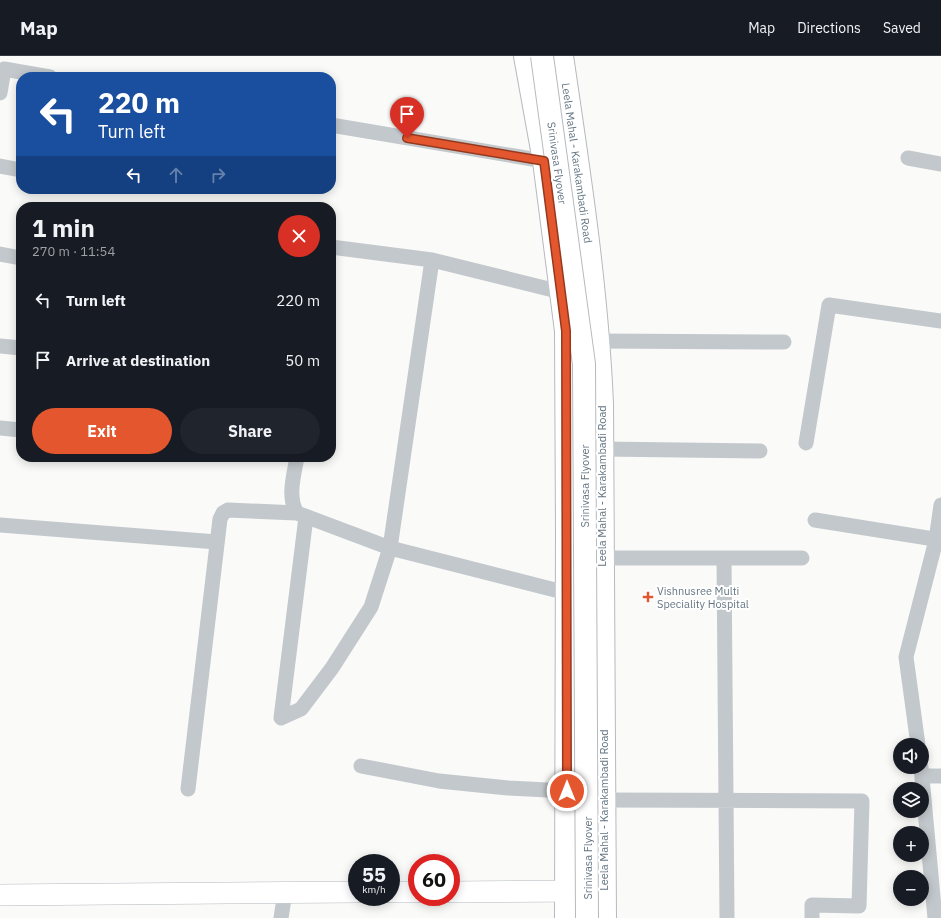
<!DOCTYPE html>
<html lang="en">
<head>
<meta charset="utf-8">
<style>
	body { margin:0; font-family:"IBM Plex Sans",sans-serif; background:#20242c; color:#f1f3f6; height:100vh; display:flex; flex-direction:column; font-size:15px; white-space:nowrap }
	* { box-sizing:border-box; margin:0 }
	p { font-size:13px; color:#9ea1a6 }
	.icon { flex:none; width:22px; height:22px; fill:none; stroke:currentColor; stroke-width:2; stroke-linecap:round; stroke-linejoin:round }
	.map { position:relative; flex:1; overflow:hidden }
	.sheet { position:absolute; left:16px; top:146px; width:320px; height:260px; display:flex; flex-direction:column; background:#171b24; border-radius:16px; box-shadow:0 2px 10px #0003 }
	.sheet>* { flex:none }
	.hud { position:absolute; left:16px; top:16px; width:320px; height:122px; border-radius:16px; box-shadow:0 2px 10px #0003; background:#1a4fa0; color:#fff; overflow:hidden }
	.tools { position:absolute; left:893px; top:682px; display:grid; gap:8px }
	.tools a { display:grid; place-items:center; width:36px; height:36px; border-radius:50%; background:#171b24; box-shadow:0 2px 10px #0003; font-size:20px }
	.speed { position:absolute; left:348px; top:798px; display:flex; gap:8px; font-size:20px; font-weight:700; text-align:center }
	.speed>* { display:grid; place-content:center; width:52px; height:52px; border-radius:50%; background:#171b24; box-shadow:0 2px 10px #0003; line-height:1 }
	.speed small { font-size:10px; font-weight:400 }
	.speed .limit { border:6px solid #d22; background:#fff; color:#111 }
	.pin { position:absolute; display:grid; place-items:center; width:34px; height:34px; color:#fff; margin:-41px -17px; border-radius:50% 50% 50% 0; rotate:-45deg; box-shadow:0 0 4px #0007 }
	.pin .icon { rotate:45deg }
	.me { position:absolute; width:44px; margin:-22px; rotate:0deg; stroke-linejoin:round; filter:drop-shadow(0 0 3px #0008) }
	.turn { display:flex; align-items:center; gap:14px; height:84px; padding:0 16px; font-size:18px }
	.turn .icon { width:52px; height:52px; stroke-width:2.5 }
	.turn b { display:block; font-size:28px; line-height:34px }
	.lanes { display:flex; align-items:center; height:38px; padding:0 16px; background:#0003; justify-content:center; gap:20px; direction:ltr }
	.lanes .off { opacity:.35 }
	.round { display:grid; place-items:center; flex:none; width:42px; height:42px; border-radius:21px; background:#20242c }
	.overview { display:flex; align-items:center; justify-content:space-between; height:68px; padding:0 16px }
	h1 { font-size:24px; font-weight:700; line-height:30px }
	.cta { display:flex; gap:8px; margin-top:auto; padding:8px 16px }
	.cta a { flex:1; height:46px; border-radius:24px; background:#e4572e; color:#fff; font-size:16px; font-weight:700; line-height:46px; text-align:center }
	.cta a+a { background:#20242c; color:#f1f3f6 }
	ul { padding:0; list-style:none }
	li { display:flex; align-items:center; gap:12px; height:60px; padding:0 16px }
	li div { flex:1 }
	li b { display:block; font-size:15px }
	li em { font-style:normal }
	header { display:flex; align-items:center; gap:24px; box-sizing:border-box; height:56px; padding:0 20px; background:#171b24; border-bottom:1px solid #363941 }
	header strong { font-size:19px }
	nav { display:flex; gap:22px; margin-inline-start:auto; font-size:14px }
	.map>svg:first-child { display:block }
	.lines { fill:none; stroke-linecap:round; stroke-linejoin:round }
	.secondary-casing { stroke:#b3babf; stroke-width:22 }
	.primary-casing { stroke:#b5babe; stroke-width:24 }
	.street { stroke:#c3c8cc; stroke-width:15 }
	.secondary { stroke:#fff; stroke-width:21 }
	.primary { stroke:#fff; stroke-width:22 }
	.primary-bridge-casing { stroke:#b5babe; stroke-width:24; stroke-linecap:butt }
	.primary-bridge { stroke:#fff; stroke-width:22 }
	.route-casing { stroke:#94391e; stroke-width:10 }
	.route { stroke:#e4572e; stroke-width:7 }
	.poi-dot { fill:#e4572e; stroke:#fff; stroke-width:1.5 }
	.labels { text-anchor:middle; stroke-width:4; stroke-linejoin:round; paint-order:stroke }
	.street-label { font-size:11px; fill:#657683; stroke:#fff }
	.poi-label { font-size:11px; fill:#657683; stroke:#fff; text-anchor:start }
</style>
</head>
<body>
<header>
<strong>Map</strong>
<nav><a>Map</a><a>Directions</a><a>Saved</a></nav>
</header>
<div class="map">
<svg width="941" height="862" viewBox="0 0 941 862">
	<rect width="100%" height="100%" fill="#fafaf8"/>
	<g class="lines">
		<defs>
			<path id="secondary" d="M391,836h26
				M451,836l133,-1
				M0,839l357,-3"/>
			<path id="primary" d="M525,0l19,105 22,170 1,201 -1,386
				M562,0c17,115 35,231 40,348l3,514"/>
		</defs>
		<use href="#secondary" class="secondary-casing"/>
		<use href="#primary" class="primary-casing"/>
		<path class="street" d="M0,37l4,-24 46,8
			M331,69l213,36
			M908,102l33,6
			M0,110l21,4
			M331,191l101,13 129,32
			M0,198l21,4
			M599,285l185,1
			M0,290l21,2
			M0,372l21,2
			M806,387l23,-138 112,16
			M601,393l159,2
			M297,401c-3,18 -10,40 0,56
			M815,464l126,20
			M0,469l217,17
			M602,502h200
			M724,503l3,359
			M281,662l20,-9 31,-41 39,-61 19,-59 42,-288
			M281,662l25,-201
			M918,689l-12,-88 30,-117 5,-35
			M361,710l78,15 69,7 59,3
			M921,711l14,151
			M922,720h19
			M188,733l32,-270 3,-6 5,-3 69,3 93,35 177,45
			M605,744l257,1 -3,105 -47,-1v13
			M281,862l4,-26"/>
		<use href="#secondary" class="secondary"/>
		<use href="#primary" class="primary"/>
		<defs>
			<path id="primary-bridge" d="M542,0l42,308 3,554"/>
		</defs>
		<use href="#primary-bridge" class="primary-bridge-casing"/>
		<use href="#primary-bridge" class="primary-bridge"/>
	</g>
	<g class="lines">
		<defs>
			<path id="route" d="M407,82l137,23 22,170 1,460"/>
		</defs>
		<use href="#route" class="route-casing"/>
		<use href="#route" class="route"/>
	</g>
	<path class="poi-dot" d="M646 535h4v4h4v4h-4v4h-4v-4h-4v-4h4z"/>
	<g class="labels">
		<g class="street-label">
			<text transform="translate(557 107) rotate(82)" y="4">Srinivasa Flyover</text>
			<text transform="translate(577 107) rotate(82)" y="4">Leela Mahal - Karakambadi Road</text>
			<text transform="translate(585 430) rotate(-90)" y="4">Srinivasa Flyover</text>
			<text transform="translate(602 430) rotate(-90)" y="4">Leela Mahal - Karakambadi Road</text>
			<text transform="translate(604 754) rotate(-90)" y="4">Leela Mahal - Karakambadi Road</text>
			<text transform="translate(588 802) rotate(-90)" y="4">Srinivasa Flyover</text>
		</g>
		<g class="poi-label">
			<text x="657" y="539">Vishnusree Multi<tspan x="657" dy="13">Speciality Hospital</tspan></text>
		</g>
	</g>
</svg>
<div class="tools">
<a><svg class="icon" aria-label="sound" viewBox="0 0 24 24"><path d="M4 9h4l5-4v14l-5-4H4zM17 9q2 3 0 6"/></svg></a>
<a><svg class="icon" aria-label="layers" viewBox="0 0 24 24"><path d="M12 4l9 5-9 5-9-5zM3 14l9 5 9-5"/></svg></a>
<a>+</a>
<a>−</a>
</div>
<div class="speed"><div>55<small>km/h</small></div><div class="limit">60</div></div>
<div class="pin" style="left:407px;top:82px;background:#d93025"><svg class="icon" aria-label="arrive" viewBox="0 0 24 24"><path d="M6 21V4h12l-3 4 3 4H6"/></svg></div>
<svg class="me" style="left:567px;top:735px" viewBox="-20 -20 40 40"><circle r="17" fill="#e4572e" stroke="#fff" stroke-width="3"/><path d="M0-11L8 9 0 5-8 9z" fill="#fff"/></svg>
<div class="hud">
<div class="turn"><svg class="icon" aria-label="left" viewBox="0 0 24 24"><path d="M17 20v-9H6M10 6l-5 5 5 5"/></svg><div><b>220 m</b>Turn left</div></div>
<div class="lanes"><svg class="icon" aria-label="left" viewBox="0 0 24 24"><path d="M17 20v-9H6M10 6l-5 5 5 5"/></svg><svg class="icon off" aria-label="ahead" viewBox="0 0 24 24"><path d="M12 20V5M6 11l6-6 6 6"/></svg><svg class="icon off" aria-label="right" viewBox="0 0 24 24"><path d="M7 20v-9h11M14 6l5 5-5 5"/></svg></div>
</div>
<section class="sheet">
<div class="overview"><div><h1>1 min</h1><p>270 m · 11:54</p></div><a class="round" style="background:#d93025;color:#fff"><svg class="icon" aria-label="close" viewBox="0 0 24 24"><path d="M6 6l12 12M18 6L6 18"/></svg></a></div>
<ul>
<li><svg class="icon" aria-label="left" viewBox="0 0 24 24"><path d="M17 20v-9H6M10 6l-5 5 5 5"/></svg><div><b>Turn left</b></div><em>220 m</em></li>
<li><svg class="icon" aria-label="arrive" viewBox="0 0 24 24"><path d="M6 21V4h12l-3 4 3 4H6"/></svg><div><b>Arrive at destination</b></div><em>50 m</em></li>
</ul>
<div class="cta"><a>Exit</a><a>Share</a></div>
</section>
</div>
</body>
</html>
